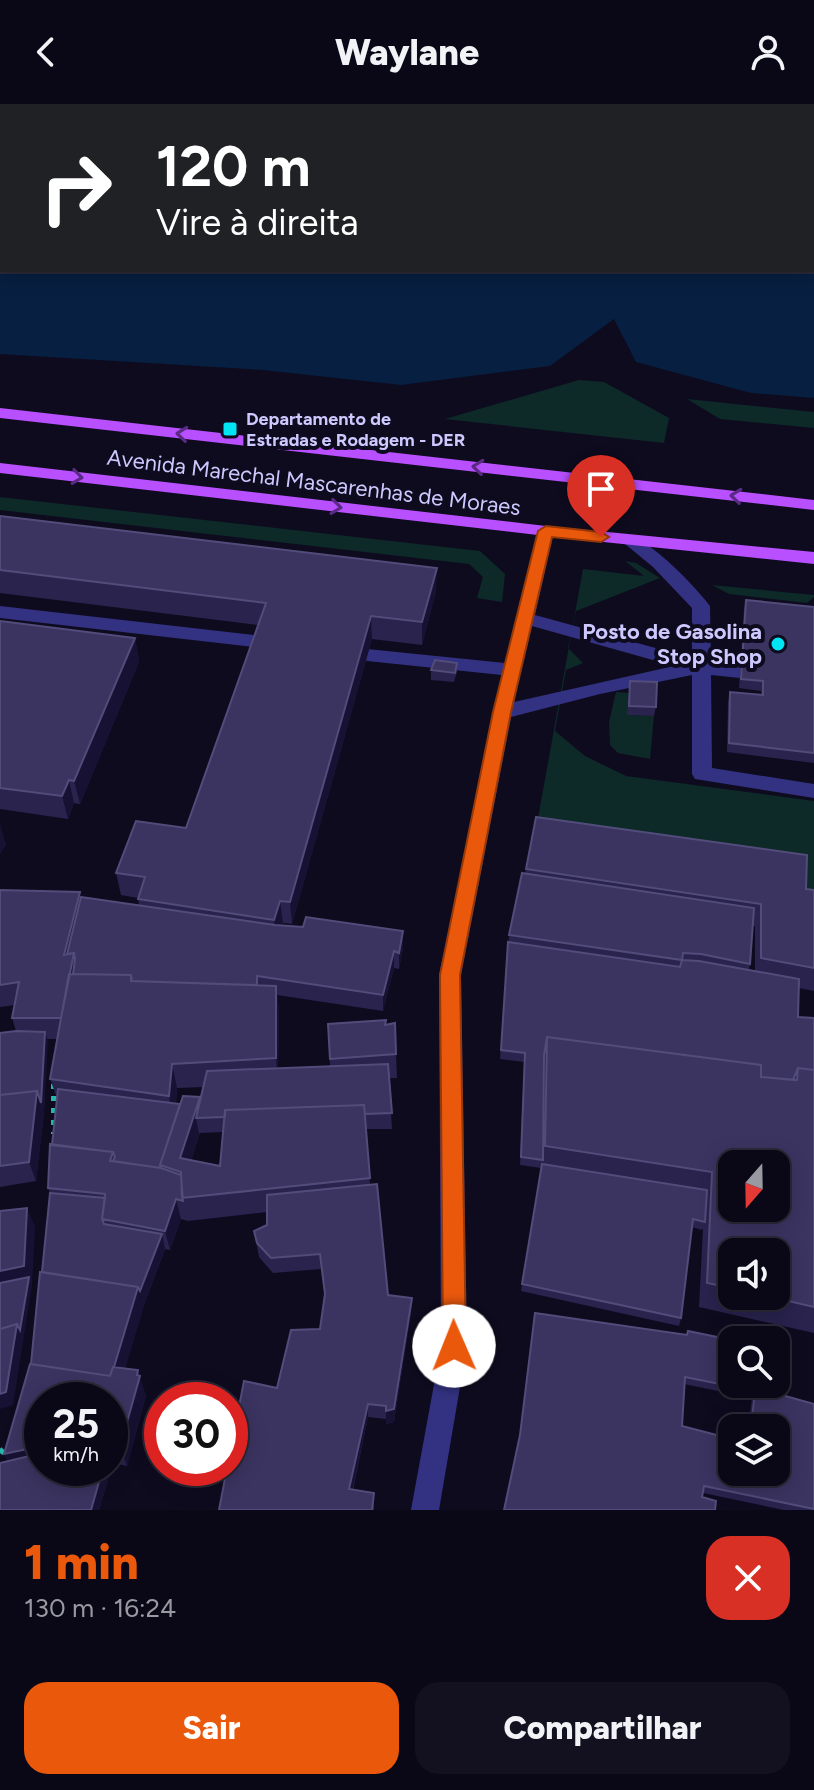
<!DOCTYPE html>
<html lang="pt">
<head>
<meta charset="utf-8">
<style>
	body { margin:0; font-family:Figtree,sans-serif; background:#131120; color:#f1f3f6; height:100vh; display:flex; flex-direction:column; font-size:30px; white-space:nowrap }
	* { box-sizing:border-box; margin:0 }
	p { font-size:26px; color:#999aa1 }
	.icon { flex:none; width:44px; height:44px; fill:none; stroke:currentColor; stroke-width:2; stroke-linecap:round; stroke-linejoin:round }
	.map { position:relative; height:1406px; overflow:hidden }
	.side { display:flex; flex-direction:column; background:#0a0817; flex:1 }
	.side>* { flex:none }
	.hud { position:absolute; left:0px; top:0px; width:814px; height:168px; box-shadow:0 4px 20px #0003,0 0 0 2px #2a2936; background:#202124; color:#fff; overflow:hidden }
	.needle { width:52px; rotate:200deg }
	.buttons { position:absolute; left:718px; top:1046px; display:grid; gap:16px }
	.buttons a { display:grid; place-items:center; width:72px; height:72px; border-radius:16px; background:#0a0817; box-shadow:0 4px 20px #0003,0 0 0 2px #2a2936; font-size:40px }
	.speed { position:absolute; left:24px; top:1278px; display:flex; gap:16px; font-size:40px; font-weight:700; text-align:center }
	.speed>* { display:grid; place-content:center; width:104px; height:104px; border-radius:50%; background:#0a0817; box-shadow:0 4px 20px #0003,0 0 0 2px #2a2936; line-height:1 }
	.speed small { font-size:20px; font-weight:400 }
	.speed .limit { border:12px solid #d22; background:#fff; color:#111 }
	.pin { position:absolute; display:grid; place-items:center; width:68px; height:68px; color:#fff; margin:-82px -34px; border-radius:50% 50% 50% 0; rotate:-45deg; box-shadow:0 0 8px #0007 }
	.pin .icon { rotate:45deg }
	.me { position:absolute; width:88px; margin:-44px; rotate:359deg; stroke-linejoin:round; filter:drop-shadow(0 0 6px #0008) }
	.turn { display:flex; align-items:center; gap:28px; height:168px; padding:0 24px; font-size:36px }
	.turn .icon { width:104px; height:104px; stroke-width:2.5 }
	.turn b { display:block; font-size:56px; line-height:68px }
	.round { display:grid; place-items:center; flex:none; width:84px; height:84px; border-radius:24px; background:#131120 }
	.overview { display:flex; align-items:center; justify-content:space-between; height:136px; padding:0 24px }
	h1 { font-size:48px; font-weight:800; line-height:60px; color:#ea580c }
	.action { display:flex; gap:16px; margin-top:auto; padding:16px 24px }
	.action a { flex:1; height:92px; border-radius:24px; background:#ea580c; color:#fff; font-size:32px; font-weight:800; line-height:92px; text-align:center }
	.action a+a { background:#131120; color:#f1f3f6 }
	header { display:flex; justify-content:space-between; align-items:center; height:104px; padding:0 24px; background:#0a0817; font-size:36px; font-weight:800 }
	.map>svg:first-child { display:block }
	.green { fill:#0d2928 }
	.water { fill:#071f41; fill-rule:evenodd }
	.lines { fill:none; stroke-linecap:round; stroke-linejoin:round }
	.path { stroke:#25b7a9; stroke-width:6; stroke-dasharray:5 7; stroke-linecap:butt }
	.minor { fill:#333282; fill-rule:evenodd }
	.major { fill:#b850ff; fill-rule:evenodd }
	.wall { fill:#29234e; fill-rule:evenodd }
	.shaded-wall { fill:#171233 }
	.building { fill:#3b3461; stroke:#524c7a; stroke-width:2; fill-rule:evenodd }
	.oneway { stroke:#5a2a84 }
	.route { fill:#ea580c; stroke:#983908; stroke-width:2 }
	.poi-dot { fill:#00e4f4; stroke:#0e0b1f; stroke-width:3 }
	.labels { text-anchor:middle; stroke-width:8; stroke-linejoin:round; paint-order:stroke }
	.far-poi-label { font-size:18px; font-weight:bold; fill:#cdc9ff; stroke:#0e0b1f; text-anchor:start }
	.street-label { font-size:22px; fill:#cdc9ff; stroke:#0e0b1f }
	.poi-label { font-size:22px; font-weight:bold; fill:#cdc9ff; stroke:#0e0b1f; text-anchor:end }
</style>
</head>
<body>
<header><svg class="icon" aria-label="back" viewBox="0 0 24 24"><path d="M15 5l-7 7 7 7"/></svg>Waylane<svg class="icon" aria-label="person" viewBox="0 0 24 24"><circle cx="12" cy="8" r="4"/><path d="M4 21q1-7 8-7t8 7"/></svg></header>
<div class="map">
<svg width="814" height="1406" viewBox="0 0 814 1406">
	<rect width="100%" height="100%" fill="#0e0b1f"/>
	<path class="green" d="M579,276l25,2 65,36 -5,25 -219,-24z
		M687,295l127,13v16l-94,-9z
		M0,393l480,54 25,23 -3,28 -25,-4 6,-21 -14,-13 -469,-54z
		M625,457l11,2 24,15 -84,33 -8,37 15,15 -17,7 -11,61 30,25 41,20 188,25v96l-14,-19 -266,-38 49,-271 61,7z
		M712,481l102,10v2l-7,6 -78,-9z
		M616,588l13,1 -1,22 26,1 -4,43 -32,-6 -8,-8 -1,-23z"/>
	<path class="water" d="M0,0h814v294l-63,-5 -115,-31 -22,-43 -64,47 -149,19 -138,-15 -263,-16zM2,2h810v164h-810z"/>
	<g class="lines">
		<path class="path" d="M54,980v50
			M0,1349l8,-8"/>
		<path class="minor" d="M546,422l8,5 -19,84 157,43v-50l-39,-41 -34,-28 3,-4c20,-5 76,54 88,71l1,56 29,4 9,6 -9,6 -29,-3 1,93 102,16v14l-119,-19 -3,-5v-99l-92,19 -89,23 -50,258 6,371 -28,164h-28l30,-164 -2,-371 63,-300 -135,-14 -9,-6 9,-6 138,14 33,-132zM532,522l142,40 -160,36z
			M0,502l262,30 9,6 -9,6 -262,-30z"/>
		<path class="major" d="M0,304l814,92v10l-814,-92z
			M0,359l546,63 268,26v12l-268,-28 -546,-63z"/>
	</g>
	<path class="wall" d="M0,412l436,75 -14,54 -50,-6 -80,285 -9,-1 -1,3 121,22 -4,21 -5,-1 -11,43 -106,-16 2,16 -1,57 52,-2 -2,-42 58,-4v5l10,29 1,24h-8l3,51h-26l4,56 18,110 24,3 -1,14 -17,110 -8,2v-5l-18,-2 -15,73 21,3v17h-155l58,-122 43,-59 5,-33 -4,-27 -48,4 -14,-16 -5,-26 13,-6v-13l-79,9 -7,-2 -11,31 -5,-1 -21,56 -19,63 21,28 -19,70 -14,-3 -14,47h-99l8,-49 23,-97 19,-171 -2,-5 9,-90 -7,-19 8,-40h-11l-3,73 -8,69 -36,6v-154l16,-2 -4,-13 3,-13 -15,2v-117l81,7 58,9 -1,-8 -17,-3 -5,-22 70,-45 72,-203 -258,-32zM204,983l-4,13v-3l-20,7 -4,-1 1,-15zM223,1028l-3,34 -29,-6 9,-27zM110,1296v68h-68z
		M746,496l68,7v156l-87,-11 1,-50 2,-10 31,3v-4l-22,-3 5,-79z
		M0,517l135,17 4,24 -59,142 -6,-1 -6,16 -68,-10z
		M457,559v9l-3,10 -23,-2v-10z
		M630,577l26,26 -2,9 -27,-1z
		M526,765l288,21v101l-15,-3 -1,29 16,1v315l-115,-26 4,-79 -1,2 -10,-3 -11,91 -2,8 -158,-35 20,-123 -21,-3 4,-103 -24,-3 9,-124zM753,822h2v45l-6,-1 1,-6zM732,1148l44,44h-44z
		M535,1209l152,22 1,-4 44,9v44h32v6l50,14v106h-30l-81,-17 -1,4 14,4 -1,9h-211l16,-73zM684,1280l68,14 -4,30h28v44h-44v-33l-50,-13z"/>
	<path class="shaded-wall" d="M437,464l-1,23 -14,54v-23z
		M371,512l1,23 -80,285 -2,-22z
		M135,534l4,24 -59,142 -6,-23z
		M69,676l5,23 -6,16 -6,-23z
		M0,720l6,21 -6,9z
		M80,788l5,22 -5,61 -13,64 -3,-84z
		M280,797l3,22 -6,19 -3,-22z
		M403,827v17l-4,21v-16z
		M394,847v17l-11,43v-16z
		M276,882l3,25 -1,71 -2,-24z
		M45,928l3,9 -4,71 -8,69 -7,-19z
		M172,960l5,24 -3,32 -5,-24z
		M200,993l4,20 -8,1 3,15h1l-15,48 -5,-23z
		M176,1095l5,20 -11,31 -5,-19z
		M27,1104l8,19 -3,58 -19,120 -13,4v-138z
		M162,1130l3,14 -21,57 -27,91 -6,-17 27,-92z
		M412,1194l-1,14 -17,110 -8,2v-13z
		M138,1266l8,26 -19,70 -7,-19z
		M368,1300v13l-18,84 -1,-12z
		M42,1342v20l-28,7 -10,-19z
		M110,1352l3,7 -14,47h-8l12,-42h7z"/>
	<path class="building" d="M0,412l437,52 -15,54 -51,-6 -81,286 -10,-1 -6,19 -136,-21 7,-22 -29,-4 20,-52 50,7 80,-225 -266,-33z
		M746,496l68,7v146l-85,-10 1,-51 33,3v-14l-22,-2z
		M0,517l135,17 -61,143 -5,-1 -7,16 -62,-8z
		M435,556l22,3 -2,10 -24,-3z
		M630,577l27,1 -1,25 -27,-1z
		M536,713l271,38 -1,34 8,1v78l-53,-10v-54l-235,-35z
		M522,769l232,35 -4,56 -49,-10 -18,-1 -1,7 -173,-25z
		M0,786l80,2 -16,63 10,-2 -13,65h-49l7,-36 -19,3z
		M81,793l194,28 28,2 3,-10 97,14 -4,22 -5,-2 -11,44 -126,-19v9l-125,-4 -1,-6 -58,-1 2,-15 -1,-6 -7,1z
		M508,838l172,25 2,-7 17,1 100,18 -1,38 16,1v52l-16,-2 -5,12 -32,-3v-12l-214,-28 -3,18 -1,105 -22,-3 4,-104 -24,-3z
		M69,870l62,1v6l145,5v72l-104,6 -3,32 -119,-17z
		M386,916l-1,5 10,-2 1,31 -66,5 -2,-35z
		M16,927l29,1 -4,71 -4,-12 -37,4v-62z
		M547,933l214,28v12l36,3 1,-12 16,2v237l-47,-11h9v-44h-44v36l-25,-5 5,-111 -167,-26zM732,1060h44v44h-44z
		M388,960l4,49 -27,1 -1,-9 -139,5v7l-29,1 11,-47z
		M58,985l122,15 -20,61 1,3 -48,-7 2,-4 -2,-5 -61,-7z
		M37,987l-8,71 -29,4v-71z
		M183,992l17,1 -20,61 40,8 5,-56 139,-5 6,73 -188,20 -1,-26 -21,-7z
		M50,1040l63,8 -3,9 51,7 20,7 2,26 -7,-2 -11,32 -63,-12 3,-25 -57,-6z
		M542,1060l165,26 -2,32 -12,-3 -12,99 -159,-34z
		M377,1080l11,111 24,3 -18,111 -8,2v-5l-18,-2 -19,85 25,4 -2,17h-153l8,-42h3v-15l14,-72 33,7 14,-58 29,-1 5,-35 -5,-40 -49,4 -14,-15 -3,-12 13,-6v-30z
		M50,1089l55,5 -3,21 2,5 58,10 -22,57 -2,-4 -96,-15z
		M27,1104l-3,58 -24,5v-60z
		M40,1168l98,15 -24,80h-1l-3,9 -79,-12z
		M29,1173l-9,53 -3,-6 -17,5v-46z
		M535,1209l152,22 1,-4 44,9v44h32v6l50,14v105l-110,-23 -2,11 14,4 -1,9h-211l16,-75zM685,1273l70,14 -4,37h25v44h-44v-33l-50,-13z
		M17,1220l-11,68 -6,2v-65z
		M30,1260l80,12 3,-9 25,3 -1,5 3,1 -20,71 -10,-2v-45h-68v46l-38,8z
		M42,1349v15h61l-12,42h-91v-47z"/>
	<defs><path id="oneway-chevron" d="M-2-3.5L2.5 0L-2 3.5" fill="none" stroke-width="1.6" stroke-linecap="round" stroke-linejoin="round" transform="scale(2)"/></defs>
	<g class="oneway">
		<use href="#oneway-chevron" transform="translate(182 330) rotate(-174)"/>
		<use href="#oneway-chevron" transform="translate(478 363) rotate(-174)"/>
		<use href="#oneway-chevron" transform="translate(77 373) rotate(7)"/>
		<use href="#oneway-chevron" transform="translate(736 392) rotate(-174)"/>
		<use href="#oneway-chevron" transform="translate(336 403) rotate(7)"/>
	</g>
	<path class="route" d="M546,422l55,6 8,5 -8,5 -49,-5 -41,175 -51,263 6,371 -3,8 -9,3 -8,-3 -3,-8 -3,-371 53,-263 45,-181z"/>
	<g class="poi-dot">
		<rect x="222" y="317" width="16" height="16" rx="4"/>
		<circle cx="778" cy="540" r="8"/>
	</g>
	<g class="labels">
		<g class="far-poi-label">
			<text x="246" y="321">Departamento de<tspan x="246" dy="21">Estradas e Rodagem - DER</tspan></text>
		</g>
		<g class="street-label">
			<text transform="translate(314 378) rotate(7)" y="8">Avenida Marechal Mascarenhas de Moraes</text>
		</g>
		<g class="poi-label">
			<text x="762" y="535">Posto de Gasolina<tspan x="762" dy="25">Stop Shop</tspan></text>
		</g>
	</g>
</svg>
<div class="buttons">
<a><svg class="needle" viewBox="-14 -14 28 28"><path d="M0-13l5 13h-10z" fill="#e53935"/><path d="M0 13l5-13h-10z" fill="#999aa1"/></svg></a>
<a><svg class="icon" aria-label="sound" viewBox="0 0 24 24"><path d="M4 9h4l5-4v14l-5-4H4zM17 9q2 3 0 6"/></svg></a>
<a><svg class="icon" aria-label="search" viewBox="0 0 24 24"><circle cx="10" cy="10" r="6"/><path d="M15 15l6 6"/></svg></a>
<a><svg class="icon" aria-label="layers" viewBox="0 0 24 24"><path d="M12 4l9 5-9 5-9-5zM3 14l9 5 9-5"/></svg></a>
</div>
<div class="speed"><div>25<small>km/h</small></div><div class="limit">30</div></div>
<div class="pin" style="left:601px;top:433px;background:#d93025"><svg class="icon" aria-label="arrive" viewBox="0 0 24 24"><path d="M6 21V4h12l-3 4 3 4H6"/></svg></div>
<svg class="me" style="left:454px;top:1242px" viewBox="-20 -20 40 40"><circle r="19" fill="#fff"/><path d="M0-13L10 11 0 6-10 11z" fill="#ea580c"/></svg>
<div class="hud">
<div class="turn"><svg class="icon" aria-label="right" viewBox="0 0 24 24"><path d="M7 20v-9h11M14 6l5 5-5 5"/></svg><div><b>120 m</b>Vire à direita</div></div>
</div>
</div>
<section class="side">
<div class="overview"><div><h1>1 min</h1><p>130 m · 16:24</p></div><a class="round" style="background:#d93025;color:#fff"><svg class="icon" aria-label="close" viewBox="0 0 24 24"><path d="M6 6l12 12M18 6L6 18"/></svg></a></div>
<div class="action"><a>Sair</a><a>Compartilhar</a></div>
</section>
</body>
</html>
